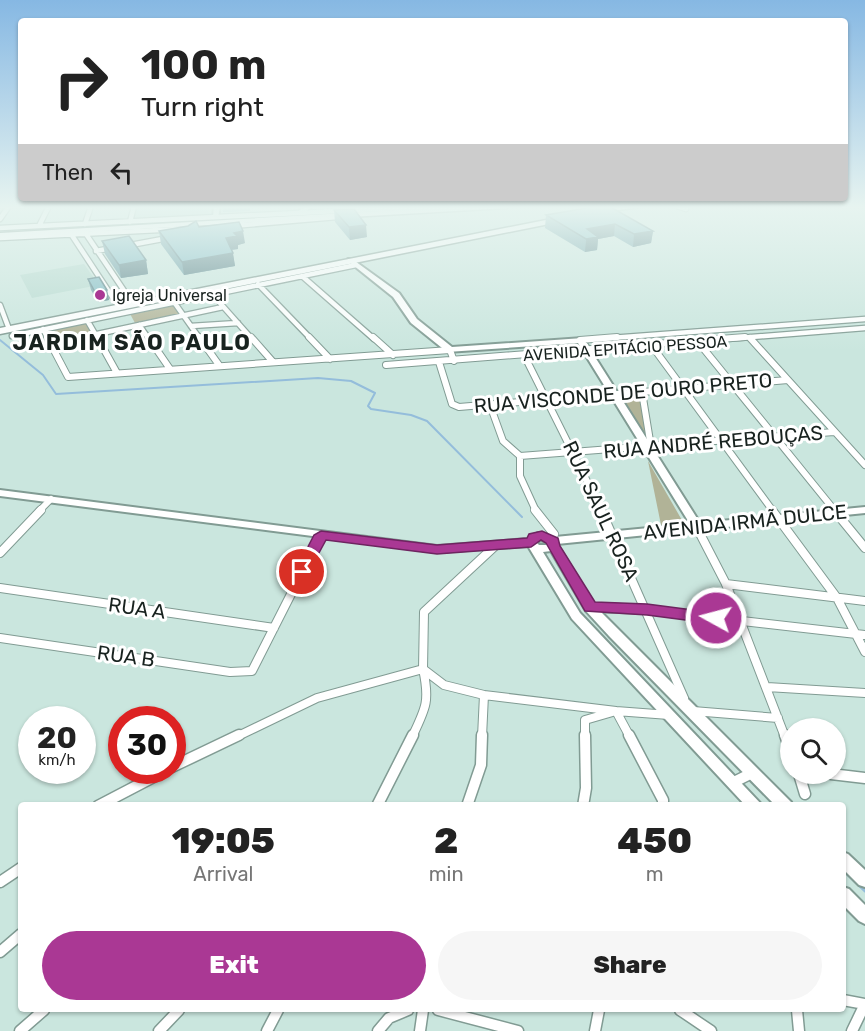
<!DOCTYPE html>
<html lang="en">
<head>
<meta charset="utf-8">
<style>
	body { margin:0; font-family:Rubik,sans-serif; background:#f6f6f6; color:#222; height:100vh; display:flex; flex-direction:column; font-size:22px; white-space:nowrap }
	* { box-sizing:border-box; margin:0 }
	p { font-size:20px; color:#767676 }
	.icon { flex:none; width:33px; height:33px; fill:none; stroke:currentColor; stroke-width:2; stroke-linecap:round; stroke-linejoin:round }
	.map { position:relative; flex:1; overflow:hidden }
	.details { position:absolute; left:18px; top:802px; width:828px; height:210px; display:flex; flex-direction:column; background:#fff; border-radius:6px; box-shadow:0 2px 4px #0004 }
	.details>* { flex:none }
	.banner { position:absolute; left:18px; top:18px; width:830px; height:183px; border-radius:6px; box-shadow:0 2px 4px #0004; background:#fff; color:#222; overflow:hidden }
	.buttons { position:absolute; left:780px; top:718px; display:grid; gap:12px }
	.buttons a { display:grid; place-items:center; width:66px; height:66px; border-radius:50%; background:#fff; box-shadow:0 2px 4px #0004; font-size:30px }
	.speed { position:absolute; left:18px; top:706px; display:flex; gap:12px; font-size:30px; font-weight:700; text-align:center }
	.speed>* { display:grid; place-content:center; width:78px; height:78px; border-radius:50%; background:#fff; box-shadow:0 2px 4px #0004; line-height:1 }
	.speed small { font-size:15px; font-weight:400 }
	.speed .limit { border:9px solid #d22; background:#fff; color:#111 }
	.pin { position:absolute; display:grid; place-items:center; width:51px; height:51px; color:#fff; margin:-26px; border:3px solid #fff; border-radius:50%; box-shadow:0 2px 6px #0007 }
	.me { position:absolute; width:66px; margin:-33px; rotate:277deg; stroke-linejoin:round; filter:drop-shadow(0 0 4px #0008) }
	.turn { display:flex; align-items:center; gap:21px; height:126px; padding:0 24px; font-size:27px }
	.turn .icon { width:78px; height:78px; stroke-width:2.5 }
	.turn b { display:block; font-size:42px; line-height:51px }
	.then { display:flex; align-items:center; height:57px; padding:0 24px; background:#0003; gap:12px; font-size:22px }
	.eta { display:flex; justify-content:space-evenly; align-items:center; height:102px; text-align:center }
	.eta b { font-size:36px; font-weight:800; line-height:42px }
	.action { display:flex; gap:12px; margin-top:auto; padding:12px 24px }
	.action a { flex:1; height:69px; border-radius:36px; background:#aa3894; color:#fff; font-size:24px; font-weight:800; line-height:69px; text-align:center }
	.action a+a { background:#f6f6f6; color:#222 }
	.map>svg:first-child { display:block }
	.built { fill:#b7dad0 }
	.green { fill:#b1b397 }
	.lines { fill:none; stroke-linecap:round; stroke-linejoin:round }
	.stream-far1 { stroke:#94bddb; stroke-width:2 }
	.stream { stroke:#94bddb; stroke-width:3 }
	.street-far3-casing { stroke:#819b93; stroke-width:7 }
	.street-far2-casing { stroke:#819b93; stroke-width:8 }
	.street-far1-casing { stroke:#819b93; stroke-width:10 }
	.street-casing { stroke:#819b93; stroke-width:13 }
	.secondary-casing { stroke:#819b93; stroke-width:4 }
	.highway-casing { stroke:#819b93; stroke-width:3 }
	.street-far3 { stroke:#fff; stroke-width:4.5 }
	.street-far2 { stroke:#fff; stroke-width:6 }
	.street-far1 { stroke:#fff; stroke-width:8 }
	.street { stroke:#fff; stroke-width:10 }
	.secondary { fill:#fff; fill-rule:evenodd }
	.highway { fill:#fff; fill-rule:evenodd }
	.wall { fill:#6ea1a9 }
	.shaded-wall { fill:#5a8389 }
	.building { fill:#80bbc4; stroke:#5a8389; stroke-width:1.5 }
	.route { fill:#aa3894; stroke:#6e2460; stroke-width:1.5 }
	.poi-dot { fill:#aa3894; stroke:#fff; stroke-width:2 }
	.labels { text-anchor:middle; stroke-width:6; stroke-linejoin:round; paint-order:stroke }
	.far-poi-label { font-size:16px; fill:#18221f; stroke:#fff; text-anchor:start }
	.far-street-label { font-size:16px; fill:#18221f; stroke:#fff }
	.street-label { font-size:20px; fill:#18221f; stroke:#fff }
	.far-district-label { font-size:22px; font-weight:bold; letter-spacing:1.5px; fill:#18221f; stroke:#fff }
</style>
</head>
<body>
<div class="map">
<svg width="865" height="1031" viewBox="0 0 865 1031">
	<rect width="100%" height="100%" fill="#cae6de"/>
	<path class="built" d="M137,206h72l-1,10 -74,4z
		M84,264l15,21 -67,13 -12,-23z"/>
	<path class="green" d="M173,303l8,11 -46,9 -6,-11z
		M86,321l6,12 -39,8 -5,-12z
		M641,393l8,52 -31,-50z
		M648,461l35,61 -22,3z"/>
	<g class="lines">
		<path class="stream-far1" d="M0,340l43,35 13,19 262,-16 33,3 24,12 -7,13 3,3 40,6 16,6 95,96"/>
		<path class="stream" d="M766,796l6,5
			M843,870l22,21"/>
		<defs>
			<path id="street-far3" d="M677,206l9,3
				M0,219l9,-13
				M130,222l4,-16
				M85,224l6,-18
				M39,226l10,-20
				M232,226l105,-9
				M0,228l437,-22
				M71,234l48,73
				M86,234l47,70
				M0,238l179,-9
				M125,246l43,-8
				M96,251l16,-3
				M302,276l72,63
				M258,284l53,55
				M212,294l40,45
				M174,302l26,37
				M0,305l9,24
				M87,320l11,19
				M139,325l10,14
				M191,326l47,-3
				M43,329l5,10
				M12,336l344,-71
				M74,339l149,-32
				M597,339l268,-20
				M726,339l139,-11"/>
			<path id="street-far2" d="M47,337l21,40 382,-27 4,11
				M97,337l20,36
				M148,337l22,32
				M199,337l20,28
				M251,337l22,25
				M309,337l21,22
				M373,337l20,18
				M750,338l115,127
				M580,340l37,-3
				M699,343l136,168
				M50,344l31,-7
				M652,346l121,165
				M524,355l78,156
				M439,362l13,42 7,3 329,-27
				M386,365l359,-28
				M642,392l9,55
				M490,405l13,36 17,15v20l16,35
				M520,456l314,-24
				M39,511l12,-12"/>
			<path id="street-far1" d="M535,510l19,24
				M601,510l83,188
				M772,510l65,88 28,54
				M834,510l31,38
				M696,526l30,58 59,153
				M0,553l41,-43
				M726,584l139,17
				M0,588l274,40
				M590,608l57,2 218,25
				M0,638l230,34 22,-1 69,-136
				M423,669l21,16 40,10
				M767,687l98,6
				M693,711l85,7
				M236,737l81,-39 106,-29 1,-57 71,-66
				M412,737c14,-29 18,-36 11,-68
				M482,737l2,-42 132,16 14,26
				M585,737v-17l31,-9 53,4"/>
			<path id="street" d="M629,735l34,65v6
				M785,735l5,14
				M172,767l67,-32
				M799,774l6,20
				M831,774l34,4
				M734,782l18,-9
				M98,806l67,-35
				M377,806l36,-71
				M467,806l14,-41 1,-30
				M583,806l3,-18 -1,-53
				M0,882l21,-14
				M0,952l21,-18
				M843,1000l22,4
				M438,1010l80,21
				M680,1010l31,21
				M797,1010l2,21
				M20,1031l24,-21
				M159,1031l20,-21
				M267,1031l11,-21
				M378,1031l11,-13 19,-8
				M420,1031l3,-21
				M595,1031l4,-21
				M852,1031l13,-27"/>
			<path id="secondary" d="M214,206h6l-2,12 -5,-1z
				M306,206l6,1 -9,6h-4v-2z
				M348,259h4l47,34 18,26 35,28 131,-9 117,185 165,-16v6l-308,31 37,61 197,197 2,4h-17l-167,-170 -23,-25 -35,-60 -8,1 37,61 183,193h-17l-174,-187 -44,-73 -91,6 -437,-56v-6l437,56 91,-7 10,-6 13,2 4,2 135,-13 -112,-181 -131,9 -36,-29 -18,-26 -45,-36zM540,540l7,2 -1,3h-7l-2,-2z
				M843,852l5,2 17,16v17l-6,-2 -16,-16z
				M843,887l6,2 16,16v19l-6,-3 -16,-16z"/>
			<path id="highway" d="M467,206h43l-3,2 -507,29v-4z
				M649,206l-31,4 -19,6 -4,-2 20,-8z
				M561,217h3v4l-564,113v-6z"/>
		</defs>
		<use href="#street-far3" class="street-far3-casing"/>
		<use href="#street-far2" class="street-far2-casing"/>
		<use href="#street-far1" class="street-far1-casing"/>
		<use href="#street" class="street-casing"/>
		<use href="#secondary" class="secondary-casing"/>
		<use href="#highway" class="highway-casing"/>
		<use href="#street-far3" class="street-far3"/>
		<use href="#street-far2" class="street-far2"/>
		<use href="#street-far1" class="street-far1"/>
		<use href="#street" class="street"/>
		<use href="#secondary" class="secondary"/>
		<use href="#highway" class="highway"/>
	</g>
	<path class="wall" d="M222,206h28v5l-27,1z
		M599,206l54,25 -2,12 -18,4 -19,-11 -16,3 -1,11 -12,2 -40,-24 1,-13z
		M334,210l33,27 -17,3 -15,-18z
		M199,227l46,16 -7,2v4l-6,1 3,16 -51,9 -23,-31 -2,-13z
		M102,241l44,19 2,14 -27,4 -16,-24z
		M88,279l19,11 2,10 -11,2 -7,-12z"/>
	<path class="shaded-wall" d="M615,224l-1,12 -16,3 -1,11 -12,2 2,-23z
		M366,225l1,12 -17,3 -1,-13z
		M243,231l2,12 -7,2v4l-11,1 -1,-12 8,-5z
		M653,231l-2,12 -18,4 1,-13z
		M233,253l2,13 -51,9 -2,-13z
		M146,260l2,14 -27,4 -2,-13z
		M107,290l2,10 -11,2 -3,-10z"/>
	<path class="building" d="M599,206h10l44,25 -19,3 -19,-10 -28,5 11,8 -12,2 -40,-24z
		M354,209l12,16 -17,2 -15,-17z
		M196,221l3,6 40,-5 4,9 -9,2 3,3 -11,2 7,15 -51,9 -23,-31 29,-5z
		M129,236l17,24 -27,5 -17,-24z
		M99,277l8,13 -12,2 -7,-13z"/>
	<linearGradient id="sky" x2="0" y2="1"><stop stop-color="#86b8e3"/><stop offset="0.59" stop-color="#e7f4f0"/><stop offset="1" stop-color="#e7f4f0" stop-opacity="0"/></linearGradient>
	<rect width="865" height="351" fill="url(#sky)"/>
	<path class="route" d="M321,531l116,14 90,-7 2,-4 13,-3 16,7 2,8 35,56 52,2 69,9 8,5 -8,6 -69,-9 -62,-4 -39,-68 -5,-3 -10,7 -94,7 -111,-14 -19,35h-10l-2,-3 19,-37z"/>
	<circle class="poi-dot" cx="100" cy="295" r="6"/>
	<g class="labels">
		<g class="far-poi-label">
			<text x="112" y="301">Igreja Universal</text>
		</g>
		<g class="far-street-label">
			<text transform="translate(625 348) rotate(-4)" y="6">AVENIDA EPITÁCIO PESSOA</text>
		</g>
		<g class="street-label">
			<text transform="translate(623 393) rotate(-5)" y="7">RUA VISCONDE DE OURO PRETO</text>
			<text transform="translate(713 442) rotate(-5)" y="7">RUA ANDRÉ REBOUÇAS</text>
			<text transform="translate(601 511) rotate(65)" y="7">RUA SAUL ROSA</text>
			<text transform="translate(745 522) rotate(-6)" y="7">AVENIDA IRMÃ DULCE</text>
			<text transform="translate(137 608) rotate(8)" y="7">RUA A</text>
			<text transform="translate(126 656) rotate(8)" y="7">RUA B</text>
		</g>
		<g class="far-district-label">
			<text x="132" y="350">JARDIM SÃO PAULO</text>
		</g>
	</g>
</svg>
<div class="buttons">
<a><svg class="icon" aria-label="search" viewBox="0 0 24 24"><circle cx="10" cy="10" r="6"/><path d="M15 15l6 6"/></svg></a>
</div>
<div class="speed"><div>20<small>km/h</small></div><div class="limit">30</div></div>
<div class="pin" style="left:302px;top:572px;background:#d93025"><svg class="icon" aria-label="arrive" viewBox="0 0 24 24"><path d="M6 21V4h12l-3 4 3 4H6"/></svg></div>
<svg class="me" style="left:716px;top:618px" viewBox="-20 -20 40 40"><circle r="17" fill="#aa3894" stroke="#fff" stroke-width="3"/><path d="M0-11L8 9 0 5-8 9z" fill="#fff"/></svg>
<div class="banner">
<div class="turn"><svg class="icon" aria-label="right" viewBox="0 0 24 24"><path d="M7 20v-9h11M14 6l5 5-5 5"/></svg><div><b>100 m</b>Turn right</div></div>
<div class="then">Then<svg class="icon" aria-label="left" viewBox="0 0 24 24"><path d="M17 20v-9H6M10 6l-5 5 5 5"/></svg></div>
</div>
<section class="details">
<div class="eta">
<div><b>19:05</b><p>Arrival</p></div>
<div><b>2</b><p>min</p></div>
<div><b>450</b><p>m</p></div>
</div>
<div class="action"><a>Exit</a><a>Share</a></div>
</section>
</div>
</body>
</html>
